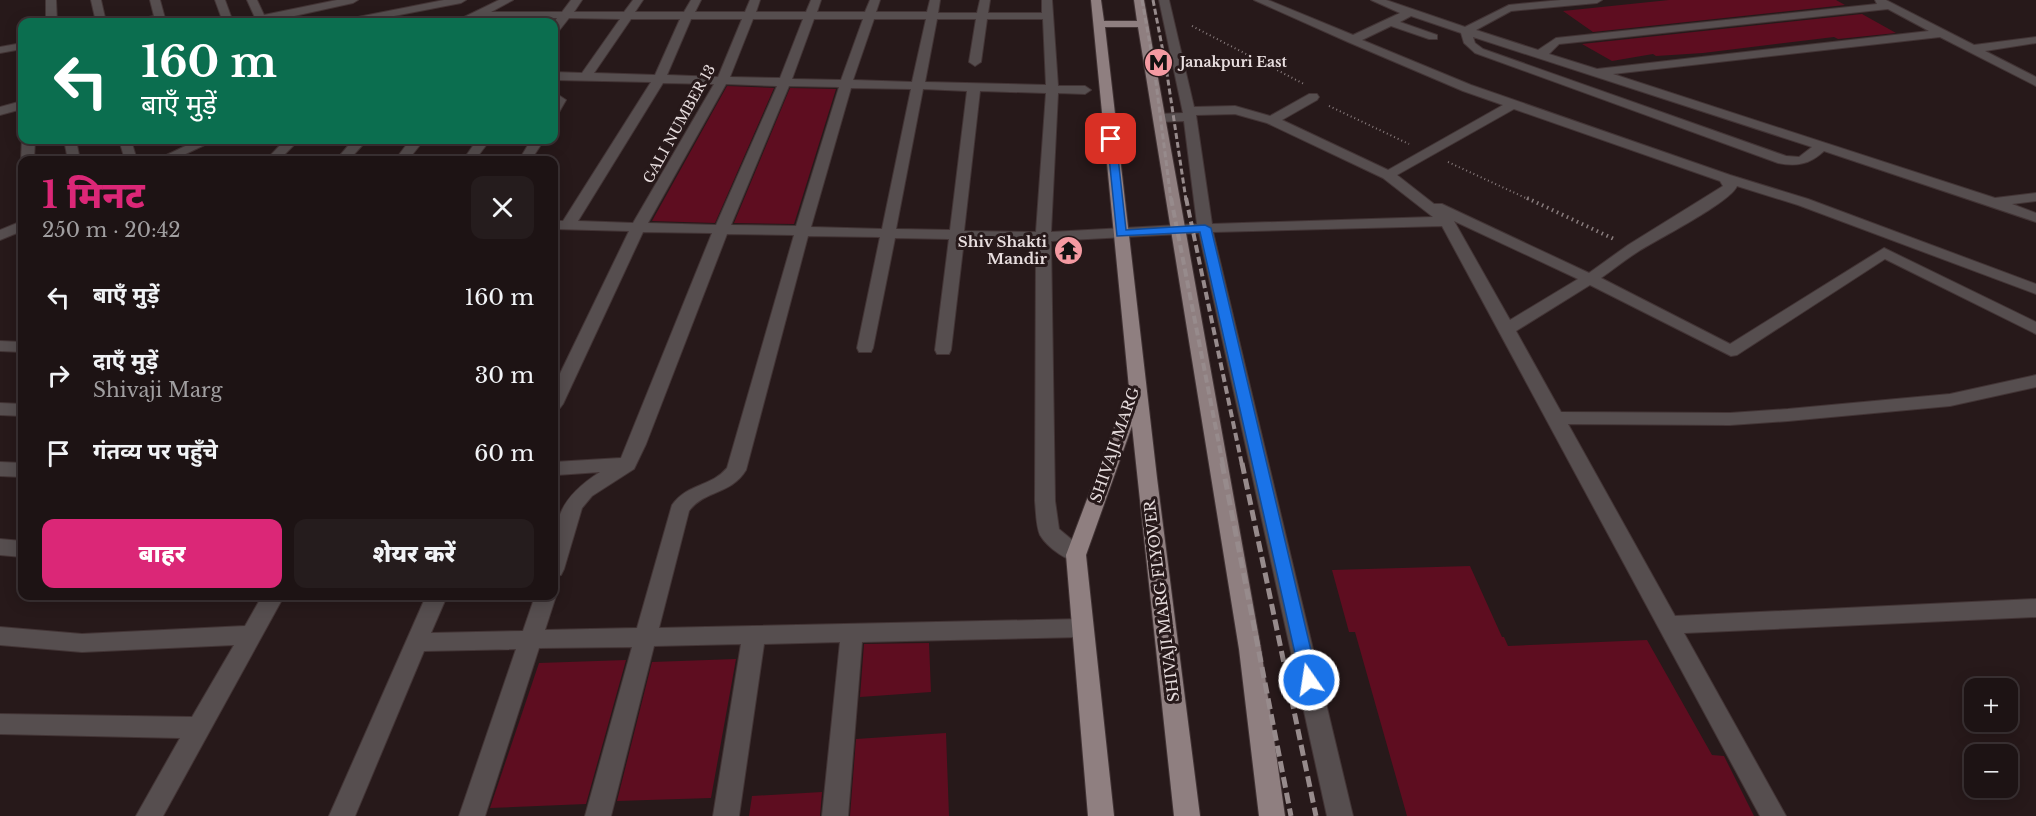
<!DOCTYPE html>
<html lang="hi">
<head>
<meta charset="utf-8">
<style>
	body { margin:0; font-family:"Libre Baskerville","Noto Sans Devanagari",serif; background:#251c1d; color:#f1f3f6; height:100vh; display:flex; flex-direction:column; font-size:22px; white-space:nowrap }
	* { box-sizing:border-box; margin:0 }
	p { font-size:20px; color:#a09ea0 }
	.icon { flex:none; width:33px; height:33px; fill:none; stroke:currentColor; stroke-width:2; stroke-linecap:round; stroke-linejoin:round }
	.map { position:relative; flex:1; overflow:hidden }
	.panel { position:absolute; left:18px; top:156px; width:540px; height:444px; display:flex; flex-direction:column; background:#1d1314; border-radius:12px; box-shadow:0 3px 15px #0003,0 0 0 2px #3b3234 }
	.panel>* { flex:none }
	.banner { position:absolute; left:18px; top:18px; width:540px; height:126px; border-radius:12px; box-shadow:0 3px 15px #0003,0 0 0 2px #3b3234; background:#0b6e4f; color:#fff; overflow:hidden }
	.buttons { position:absolute; left:1964px; top:678px; display:grid; gap:12px }
	.buttons a { display:grid; place-items:center; width:54px; height:54px; border-radius:12px; background:#1d1314; box-shadow:0 3px 15px #0003,0 0 0 2px #3b3234; font-size:30px }
	.pin { position:absolute; display:grid; place-items:center; width:51px; height:51px; color:#fff; margin:-26px; border-radius:12px; box-shadow:0 3px 9px #0006 }
	.me { position:absolute; width:66px; margin:-33px; rotate:347deg; stroke-linejoin:round; filter:drop-shadow(0 0 4px #0008) }
	.turn { display:flex; align-items:center; gap:21px; height:126px; padding:0 24px; font-size:27px }
	.turn .icon { width:78px; height:78px; stroke-width:2.5 }
	.turn b { display:block; font-size:42px; line-height:51px }
	.round { display:grid; place-items:center; flex:none; width:63px; height:63px; border-radius:12px; background:#251c1d }
	.summary { display:flex; align-items:center; justify-content:space-between; height:102px; padding:0 24px }
	h1 { font-size:36px; font-weight:800; line-height:45px; color:#db2777 }
	.primary-button { display:flex; gap:12px; margin-top:auto; padding:12px 24px }
	.primary-button a { flex:1; height:69px; border-radius:12px; background:#db2777; color:#fff; font-size:24px; font-weight:800; line-height:69px; text-align:center }
	.primary-button a+a { background:#251c1d; color:#f1f3f6 }
	ul { padding:0; list-style:none }
	li { display:flex; align-items:center; gap:18px; height:78px; padding:0 24px }
	li div { flex:1 }
	li b { display:block; font-size:22px }
	li em { font-style:normal }
	.map>svg:first-child { display:block }
	.building { fill:#5e0d20 }
	.lines { fill:none; stroke-linecap:round; stroke-linejoin:round }
	.minor-casing { stroke:#423435; stroke-width:2 }
	.major-casing { stroke:#423435; stroke-width:2 }
	.path-far1 { stroke:#897d7e; stroke-width:2; stroke-dasharray:1 3; stroke-linecap:butt }
	.path { stroke:#897d7e; stroke-width:4; stroke-dasharray:1.5 4; stroke-linecap:butt }
	.minor { fill:#564e4f; fill-rule:evenodd }
	.major { fill:#8f7f80; fill-rule:evenodd }
	.rail-far2 { stroke:#978b8c; stroke-width:3; stroke-dasharray:6 3; stroke-linecap:butt }
	.rail-far1 { stroke:#978b8c; stroke-width:4; stroke-dasharray:8 4; stroke-linecap:butt }
	.rail { stroke:#978b8c; stroke-width:5; stroke-dasharray:11 5; stroke-linecap:butt }
	.route { fill:#1a73e8; stroke:#114b97; stroke-width:1.5 }
	.labels { text-anchor:middle; stroke-width:6; stroke-linejoin:round; paint-order:stroke }
	.far-poi-label { font-size:14px; font-weight:bold; fill:#e7ddde; stroke:#27191a; text-anchor:start }
	.far-street-label { font-size:14px; fill:#e7ddde; stroke:#27191a }
	.poi-label { font-size:15px; font-weight:bold; fill:#e7ddde; stroke:#27191a; text-anchor:end }
	.street-label { font-size:15px; fill:#e7ddde; stroke:#27191a }
</style>
</head>
<body>
<div class="map">
<svg width="2036" height="816" viewBox="0 0 2036 816">
	<rect width="100%" height="100%" fill="#27191a"/>
	<path class="building" d="M1669,0h167l9,5 -252,27 -30,-21z
		M1862,14l34,19 -58,6 -4,-2 -131,16 -47,3 -3,-2 -41,7 -30,-17z
		M727,86l47,2 -59,135 -63,-2z
		M790,88l46,1 -42,135 -60,-1z
		M1470,566l32,71h2l4,9 139,-6 65,115 12,1 30,60h-347l-52,-184h-6l-17,-62z
		M929,643l2,49 -71,5 4,-53z
		M736,659l-25,139 -94,3 35,-139z
		M626,660l-40,144 -96,4 49,-145z
		M946,733l3,83h-99l6,-77z
		M822,792l-2,24h-71l3,-20z"/>
	<g class="lines">
		<defs>
			<path id="minor" d="M46,0h10l1,22h-11z
				M91,0h10l5,22h-10z
				M150,0h10l6,22h-34l1,-2 21,-4z
				M215,0h10l8,22h-10z
				M247,0h10l7,15 73,-15h21l-5,3 -86,19h-10z
				M444,0h22l-5,3 -98,19h-21l6,-3z
				M499,0h14l-22,12h71l9,-12h11l-8,12h50l9,-12h10l-8,12h49l7,-12h10l-6,12h50l5,-12h10l-4,12h50l5,-12h10l-4,12h48l5,-12h10l-4,12h51l3,-12h10l-2,13h39l3,-13h10l-2,13h54v-13h10l6,86h27l6,4 -6,4 -27,-1 -7,139 146,-8 -13,-103 -25,1 -6,-4 6,-4 24,-1 -24,-113h10l25,107 41,-1 35,10 39,-22h8l2,3 -2,3 -35,20 106,50 115,-65 -40,-14 -115,-49 -94,-42h14l85,35 47,-22 -29,-13h15l79,27 44,-22 52,-5h41l-5,3 -86,8 -35,19 62,20 18,-12 321,-34 -2,-4h11l88,45 62,-8v6l-51,8 51,26v9l-96,-49 -327,37 382,124 41,-5v8l-24,3 24,9v9l-212,-71c-14,13 -27,16 -46,12l-303,-110 -11,-10 -3,-10 -50,-17 -11,6 37,13v4h-8l-38,-13 -29,14 109,45 259,90 78,24 228,85v10l-238,-89 -61,-19c-6,16 -79,53 -98,65 -13,8 -25,18 -38,27l129,66 154,-96 152,74v12l-151,-75 -148,96 -6,1 -141,-71 -74,46 45,81 169,1 58,-4 162,-15 86,-19v12l-86,19 -162,15 -58,4 -162,-1 107,192 361,-17v18l-352,16 102,183h-26l-318,-590 -229,6 140,584h-26l-128,-583 -148,8 4,260 4,28 24,20 3,6 -3,6c-13,4 -36,-14 -43,-26 -4,-9 -4,-24 -5,-34l1,-260 -72,-1 -13,110 -2,4h-12l-2,-4 14,-111 -54,-1 -22,110 -2,4h-12l-2,-4 23,-111 -72,-1 -62,234c-15,25 -42,20 -57,41l-30,117 423,-9 8,3 3,6 -3,6 -8,3 -220,5 -14,174h-26l18,-174 -76,2 -25,172h-26l28,-172 -87,2 -43,170h-26l47,-169 -93,1 -54,168h-26l57,-167 -92,2 -69,165h-26l97,-220h21l-16,37 92,-2 12,-35h19v-4l2,4 -11,34 92,-2 35,-123c16,-22 39,-18 55,-37l67,-233 -67,-1 -81,210 -12,25 -42,27 -10,12 -18,61 -3,6 -7,2c0,-52 -1,-75 46,-105l-43,3 -3,-1v-12l67,-4 91,-225 -69,-1 -80,172 -3,4 -6,2v-24l75,-155 -75,-2v-8h9l88,-139 -97,-2v-8l28,1 38,-54 -51,-1 -11,14 -4,1v-10l3,-5h-80l-9,4h-14zM1888,9l41,22 -332,38 -48,-15 10,-10zM631,19h49l-25,56 -61,-2zM691,19h51l-24,58 -51,-2zM753,19h50l-23,59 -50,-1zM814,19h49l-22,61 -49,-1zM874,19h52l-14,63 -59,-2zM937,19h39l-7,43 6,4 6,-4 6,-43h56l3,66 -121,-3zM1473,37l339,110 -13,10 -13,-1 -303,-107 -8,-6zM663,83l51,1 -81,139 -55,-2zM726,84l51,2 -61,139 -68,-2zM789,86l50,1 -43,139 -65,-1zM851,88l60,1 -29,140 -71,-2zM923,89l44,2 -17,139 -54,-1zM980,91l66,2 -10,139 -72,-1zM1514,109l206,72 3,5 -95,59 -39,28 -147,-69h-8l-37,-29zM1235,114l32,9 116,55 50,39 -221,7 -16,-109zM1454,221l124,58 -68,41z
				M22,43v6l-22,4v-6z
				M560,96l6,4 -8,14 -4,1v-15z
				M22,101v8l-22,6v-8z
				M22,138l13,2 -1,20 -12,2 -1,-2z
				M64,140h12l4,20h-12z
				M119,140h12l6,20h-12z
				M198,140h17l-42,20h-17z
				M285,140h14l-20,20h-13z
				M353,140h14l-18,20h-13z
				M410,140h14l-16,20h-13z
				M477,140h13l-15,20h-12z
				M531,140h13l-13,20h-12z
				M22,221v10l-22,9v-10z
				M0,341l22,1v10l-22,-1z
				M0,403l22,1v12l-22,-1z
				M0,462l22,1v14l-22,-1z
				M0,539l22,2v16l-22,-2z
				M262,596h22l-121,220h-27l44,-78 -180,-4v-20l192,3 42,-72 -152,7 -82,-7v-18l82,7 163,-8z"/>
			<path id="major" d="M1091,0h10l3,21h33l-3,-21h10l117,649 24,167h-26l-20,-167 -101,-622h-33l52,451 43,338h-26l-42,-390 -46,129 28,261h-26l-22,-261 63,-167z"/>
		</defs>
		<use href="#minor" class="minor-casing"/>
		<use href="#major" class="major-casing"/>
		<path class="path-far1" d="M1192,26l112,58
			M1329,106l80,38
			M1448,162l82,38"/>
		<path class="path" d="M1527,198l89,42"/>
		<use href="#minor" class="minor"/>
		<use href="#major" class="major"/>
		<path class="rail-far2" d="M1142,0l12,67 17,133
			M1153,0l13,67 20,133"/>
		<path class="rail-far1" d="M1171,198l52,267
			M1186,198l56,267"/>
		<path class="rail" d="M1222,463l69,353
			M1242,463l74,353"/>
	</g>
	<path class="route" d="M1107,137l9,2 10,91 79,-5 6,3 107,452 -3,6 -6,2 -6,-2 -2,-6 -101,-448 -83,4z"/>
	<defs>
		<symbol id="metro-disc" viewBox="-11 -11 22 22"><circle r="9.5" fill="#f49aa2" stroke="#27191a"/><path d="M-5.5 5V-5H-3L0 0L3-5H5.5V5H3V-.5L0 4L-3-.5V5Z" fill="#111"/></symbol>
		<symbol id="temple-disc" viewBox="-11 -11 22 22"><circle r="9.5" fill="#f49aa2" stroke="#27191a"/><path d="M0-6L5-2H3V0L6.5 2.5H4V6H1.5V3h-3V6H-4V2.5H-6.5L-3 0V-2H-5Z" fill="#111"/></symbol>
	</defs>
	<g fill-rule="evenodd">
		<use href="#metro-disc" x="1142" y="46" width="33" height="33"/>
		<use href="#temple-disc" x="1052" y="234" width="33" height="33"/>
	</g>
	<g class="labels">
		<g class="far-poi-label">
			<text x="1180" y="67">Janakpuri East</text>
		</g>
		<g class="far-street-label">
			<text transform="translate(679 124) rotate(-61)" y="5">GALI NUMBER 13</text>
		</g>
		<g class="poi-label">
			<text x="1047" y="247">Shiv Shakti<tspan x="1047" dy="17">Mandir</tspan></text>
		</g>
		<g class="street-label">
			<text transform="translate(1115 445) rotate(-71)" y="5">SHIVAJI MARG</text>
			<text transform="translate(1162 601) rotate(-97)" y="5">SHIVAJI MARG FLYOVER</text>
		</g>
	</g>
</svg>
<div class="buttons">
<a>+</a>
<a>−</a>
</div>
<div class="pin" style="left:1111px;top:139px;background:#d93025"><svg class="icon" aria-label="arrive" viewBox="0 0 24 24"><path d="M6 21V4h12l-3 4 3 4H6"/></svg></div>
<svg class="me" style="left:1309px;top:680px" viewBox="-20 -20 40 40"><circle r="17" fill="#1a73e8" stroke="#fff" stroke-width="3"/><path d="M0-11L8 9 0 5-8 9z" fill="#fff"/></svg>
<div class="banner">
<div class="turn"><svg class="icon" aria-label="left" viewBox="0 0 24 24"><path d="M17 20v-9H6M10 6l-5 5 5 5"/></svg><div><b>160 m</b>बाएँ मुड़ें</div></div>
</div>
<section class="panel">
<div class="summary"><div><h1>1 मिनट</h1><p>250 m · 20:42</p></div><a class="round"><svg class="icon" aria-label="close" viewBox="0 0 24 24"><path d="M6 6l12 12M18 6L6 18"/></svg></a></div>
<ul>
<li><svg class="icon" aria-label="left" viewBox="0 0 24 24"><path d="M17 20v-9H6M10 6l-5 5 5 5"/></svg><div><b>बाएँ मुड़ें</b></div><em>160 m</em></li>
<li><svg class="icon" aria-label="right" viewBox="0 0 24 24"><path d="M7 20v-9h11M14 6l5 5-5 5"/></svg><div><b>दाएँ मुड़ें</b><p>Shivaji Marg</p></div><em>30 m</em></li>
<li><svg class="icon" aria-label="arrive" viewBox="0 0 24 24"><path d="M6 21V4h12l-3 4 3 4H6"/></svg><div><b>गंतव्य पर पहुँचे</b></div><em>60 m</em></li>
</ul>
<div class="primary-button"><a>बाहर</a><a>शेयर करें</a></div>
</section>
</div>
</body>
</html>
